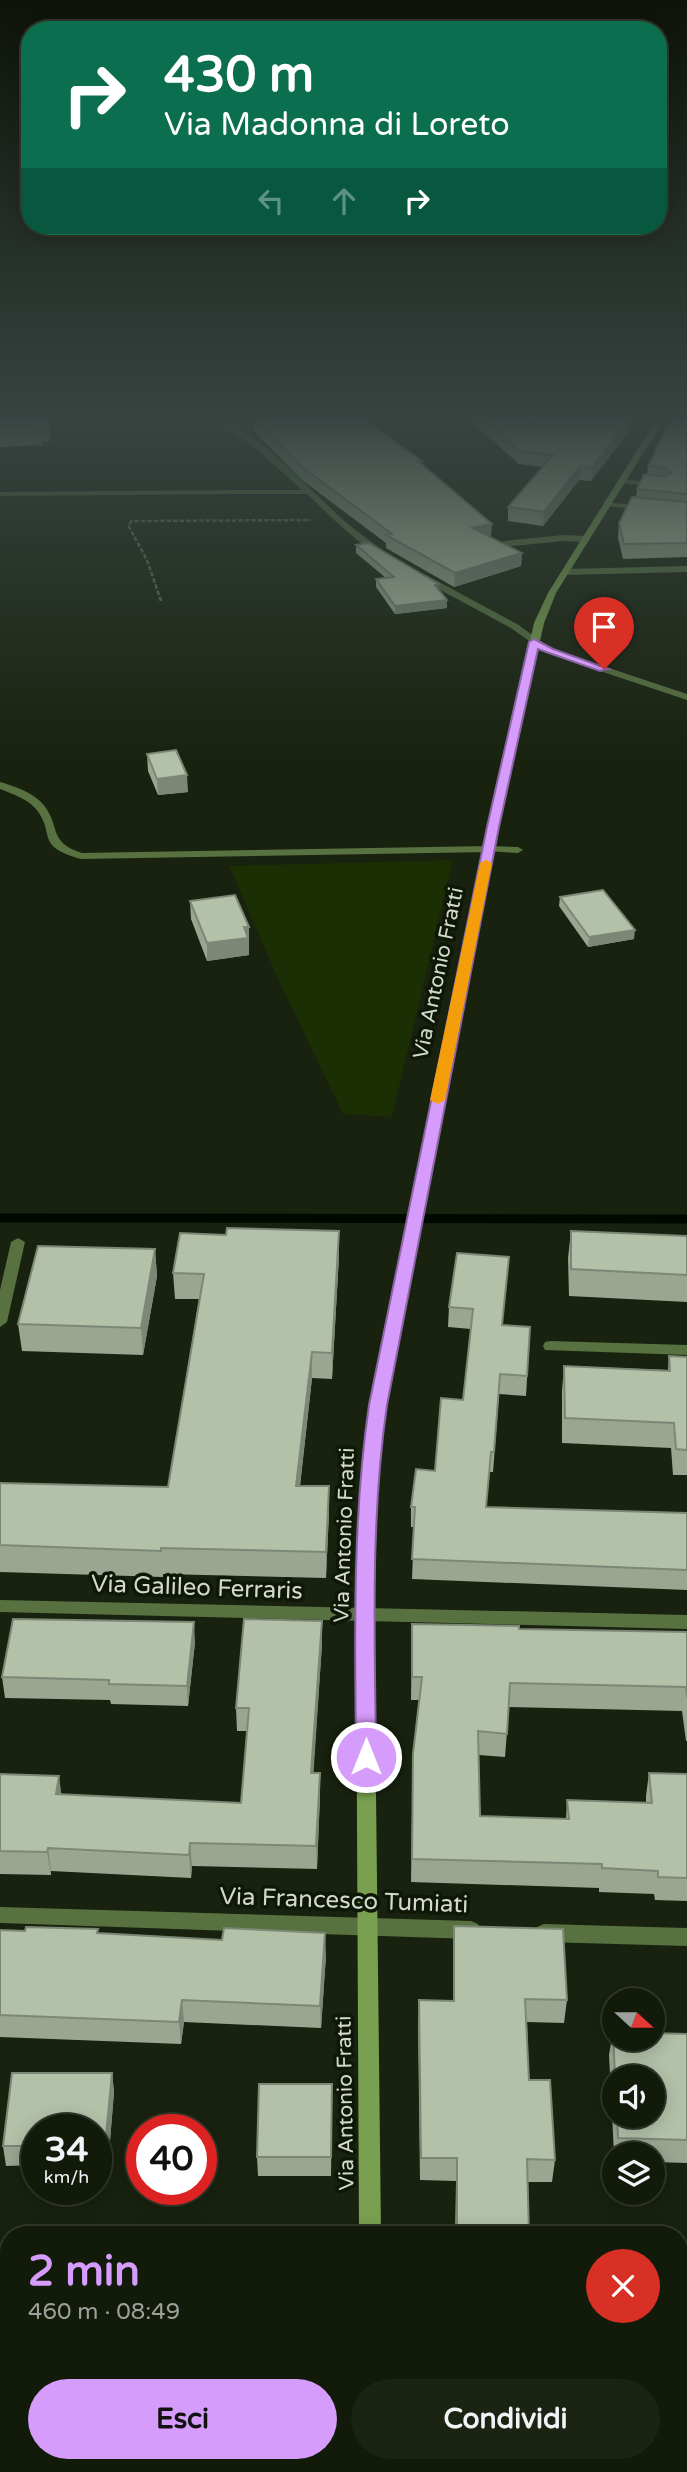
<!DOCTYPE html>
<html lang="it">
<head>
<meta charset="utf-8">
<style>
	body { margin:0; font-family:"Varela Round",sans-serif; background:#1b2313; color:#f1f3f6; height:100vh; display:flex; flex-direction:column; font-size:26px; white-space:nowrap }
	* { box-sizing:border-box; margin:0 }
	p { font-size:23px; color:#9ca19c }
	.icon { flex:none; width:38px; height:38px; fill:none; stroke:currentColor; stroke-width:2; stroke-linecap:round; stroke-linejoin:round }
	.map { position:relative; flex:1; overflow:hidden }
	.sheet { position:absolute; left:0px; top:2226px; width:688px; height:247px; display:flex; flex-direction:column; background:#121a0a; border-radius:28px 28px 0 0; box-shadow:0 4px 18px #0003,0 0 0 2px #31382b }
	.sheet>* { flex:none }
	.guide { position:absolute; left:21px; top:21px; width:646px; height:214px; border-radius:28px; box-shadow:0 4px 18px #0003,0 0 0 2px #31382b; background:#0b6e4f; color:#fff; overflow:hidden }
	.needle { width:46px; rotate:111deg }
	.controls { position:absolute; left:602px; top:1988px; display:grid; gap:14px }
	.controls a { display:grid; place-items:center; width:63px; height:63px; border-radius:50%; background:#121a0a; box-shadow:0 4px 18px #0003,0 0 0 2px #31382b; font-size:35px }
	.speed { position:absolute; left:21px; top:2114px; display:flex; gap:14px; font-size:35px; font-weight:700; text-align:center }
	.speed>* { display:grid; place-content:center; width:91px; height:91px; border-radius:50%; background:#121a0a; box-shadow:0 4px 18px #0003,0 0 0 2px #31382b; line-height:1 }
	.speed small { font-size:18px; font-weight:400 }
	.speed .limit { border:10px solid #d22; background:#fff; color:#111 }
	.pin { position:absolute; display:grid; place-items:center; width:60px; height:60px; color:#fff; margin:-72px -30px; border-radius:50% 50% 50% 0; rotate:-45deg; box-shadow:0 0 7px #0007 }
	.pin .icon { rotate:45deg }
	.me { position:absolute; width:77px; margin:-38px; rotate:0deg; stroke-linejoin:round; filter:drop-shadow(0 0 5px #0008) }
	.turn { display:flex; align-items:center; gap:24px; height:147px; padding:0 28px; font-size:32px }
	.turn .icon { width:91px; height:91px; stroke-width:2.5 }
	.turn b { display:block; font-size:49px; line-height:60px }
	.lanes { display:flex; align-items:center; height:66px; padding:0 28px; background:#0003; justify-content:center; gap:35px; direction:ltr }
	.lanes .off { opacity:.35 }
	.round { display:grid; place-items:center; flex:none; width:74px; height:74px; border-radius:37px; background:#1b2313 }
	.summary { display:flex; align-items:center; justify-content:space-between; height:119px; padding:0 28px }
	h1 { font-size:42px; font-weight:700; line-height:52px; color:#d59cfb }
	.cta { display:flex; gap:14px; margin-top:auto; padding:14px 28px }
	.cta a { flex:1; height:80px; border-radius:42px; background:#d59cfb; color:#111; font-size:28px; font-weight:700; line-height:80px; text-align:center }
	.cta a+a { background:#1b2313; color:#f1f3f6 }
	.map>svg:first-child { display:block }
	.green { fill:#1b2e04 }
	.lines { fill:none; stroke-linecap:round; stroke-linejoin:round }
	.stream { stroke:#000900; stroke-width:9 }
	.path { stroke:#646d5c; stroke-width:2.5; stroke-dasharray:4.5 2; stroke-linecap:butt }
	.lane { fill:#577140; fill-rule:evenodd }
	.street { fill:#577140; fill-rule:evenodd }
	.secondary { fill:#78a050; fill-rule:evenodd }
	.wall { fill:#9aa690; fill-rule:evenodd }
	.shaded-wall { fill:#7d8776 }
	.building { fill:#b3c1a8; stroke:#7d8776; stroke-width:2 }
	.route { fill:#d59cfb; stroke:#8a65a3; stroke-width:2 }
	.slow { fill:#f59e0b }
	.labels { text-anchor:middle; stroke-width:7; stroke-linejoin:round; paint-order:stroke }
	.street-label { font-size:21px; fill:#d3dacd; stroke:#0f1806 }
	.near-street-label { font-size:24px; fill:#d3dacd; stroke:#0f1806 }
</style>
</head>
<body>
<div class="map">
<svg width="687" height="2472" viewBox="0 0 687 2472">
	<rect width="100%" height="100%" fill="#18220e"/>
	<path class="green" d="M453,860l-61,257 -49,-3 -64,-133 -50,-115z"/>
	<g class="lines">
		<path class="stream" d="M0,1218l687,1"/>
		<path class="path" d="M161,601l-14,-41 -19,-35 4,-4 179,-1"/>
		<path class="lane" d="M622,479l37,4 4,2 -4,2 -40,-4 -1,-2z
			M241,490v4h-3l-238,2v-4z
			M604,502l40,4 4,2 -4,2 -37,-4h-3z
			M563,535l22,1 4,3 -4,3 -22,-1 -59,6 -4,-3 4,-3z
			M489,846l29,1 5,3 -5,3 -33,-2v-4z"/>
		<path class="street" d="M72,415h25l-97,13v-4z
			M204,415c40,0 107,76 137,103 14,12 28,22 43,33v4c-16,0 -63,-48 -77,-61h-72v-4h67l-50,-45z
			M687,566v6l-122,3 -4,-3 4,-3z
			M420,575h6l91,49 35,25 135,45v6l-141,-47 -35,-25 -91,-49z
			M0,782c14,4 31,10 41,20 21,22 5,40 41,51l407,-7 5,3 -5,3 -408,7c-48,-13 -24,-26 -46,-51 -9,-10 -23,-14 -35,-19z
			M18,1238l7,4 -18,80 -7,5v-37l11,-48z
			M550,1341l137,4v10l-142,-5 -2,-4 2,-4z
			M0,1600l687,15v14l-687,-17z
			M0,1907l471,14 7,3 3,6 -3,6 -7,3 -471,-16z
			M544,1924l143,4v18l-143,-4 -7,-3 -3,-6 3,-6z
			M361,2464h24l-1,8h-24z"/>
		<path class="secondary" d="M659,415h8l-111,178 -12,30 -46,204 -112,578 -7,48 -5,163 7,619h-22l-3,-619 7,-163 7,-48 118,-578 46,-204 14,-30z
			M0,2423l9,1v24l-9,-1z
			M679,2442h8v24l-13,-2h5z"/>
	</g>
	<path class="wall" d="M0,415l49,13 1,13 -8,1 1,3 -43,2z
		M464,415h73l-5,8 1,1 7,-9h101l-50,66 -12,-1 -36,46 -35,-5v-14l35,-40 -24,-3z
		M687,415v142l-64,2 -5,-21 1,-15 17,-25 1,-9 10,-14 1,-9z
		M253,418l169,43 -1,3 70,73 31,16 -1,13 -67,21 -68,-39v-5l-84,-63 -49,-50z
		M356,545l83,45 8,10v8l-52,6 -19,-27v-8l10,-1 -30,-25z
		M147,754l41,38 -30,3 -10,-24z
		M560,897l74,42 -46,8 -29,-41z
		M190,901l59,26v28l-42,6 -16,-42z
		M339,1231v25l-7,123 -20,-1 -12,108h29v26l-3,66 -163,-4v3l-163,-5v-89l168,4 31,-188h-24l-2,-26 53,-38z
		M571,1231l116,5v66l-118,-6 -1,-38z
		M155,1249l2,27 -14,79 -121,-4 -4,-27z
		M509,1257l-7,68 28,2 -4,69 -27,-2 -6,78h-3l-4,35 201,6v77l-275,-11 2,-52h-3v-20l24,-36 28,-71 8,-71 -23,-2 1,-20z
		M669,1356l18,1v118h-14l-2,-27 -109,-5v-52l2,-25 104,4z
		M322,1621v23l-9,129h7v23l-3,73 -125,-3 -1,12 -140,-7v4l-51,-1v-100l62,21 179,8 6,-72h-10l-1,-23z
		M412,1624l107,5 168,3v109h-1l-4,-30 -173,-4 -4,50 -26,-2 1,61 86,3 1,-19 79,3v-7l3,-23 38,1v127l-32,-1 -1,-6 -55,-2v-4l-188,-6 2,-128 6,-54h-8z
		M195,1642l-7,64 -77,-2 -1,-4 -105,-2 -3,-21z
		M454,1926l113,74 -3,23 -37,-1 2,58 26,80 -3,22h-24l1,53h-74l1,-54 -36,-1 -2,-156 1,-24 34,1z
		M98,1929v4l228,22 -5,73 -137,-6 -3,22 -181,-7v-107l25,1z
		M613,2031l74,3v129l-34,-1v-8h-39l-5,-99zM614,2077h39v39h-39z
		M12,2073h100l2,19 -6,73h-12v-35h-59v35l-31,1 -3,-20z
		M332,2103l-1,73h-73l-1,-19z
		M0,2263h9v108l-9,-1z
		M679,2267h8v133l-8,-1z"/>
	<path class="shaded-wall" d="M531,415h6l-6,9z
		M632,415h9l-50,66 1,-13z
		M580,466l-1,14 -36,46 1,-14z
		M492,524l-1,13 -19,-9z
		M522,553l-1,13 -67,21 1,-14z
		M447,600v8l-52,6v-8z
		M187,775l1,17 -30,3 -1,-16z
		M244,927h5v28l-42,6v-18z
		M635,930l-1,9 -46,8 1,-10z
		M339,1231v25l-7,123v-26z
		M155,1249l2,27 -14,79 -2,-27z
		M312,1352v26l-15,134 -1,-26z
		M329,1486v26l-3,66v-26z
		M322,1621v23l-10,152 -1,-23z
		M194,1622l1,20 -7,64 -1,-20z
		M320,1773v23l-3,73 -1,-23z
		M59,1776l3,23 -6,-5z
		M190,1843l2,23 -1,12 -2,-23z
		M48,1848l3,23v4l-4,-23z
		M325,1933l1,22 -5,73 -1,-22z
		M182,2000l2,22 -3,22 -2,-22z
		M112,2073l2,19 -6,73 -3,-19z"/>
	<path class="building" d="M16,415h30l3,13 -9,1 1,3 -41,2v-17z
		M276,415h81l65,46h-4l74,63 -20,4 50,25 -67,20 -69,-38 6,-1 -90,-67 -49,-49z
		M479,415h43l11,9 7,-9h92l-40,53 -12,-2 -36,46 -36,-5 45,-52 -34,-4z
		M673,415h14v79l-50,-5 7,-15 20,3 7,-4 -6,-5 -17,-2z
		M632,497l55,5v41l-63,1 -5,-21z
		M369,543l70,41 -4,1 12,15 -52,6 -19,-27 18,-2 -38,-32z
		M176,750l11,25 -30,4 -10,-25z
		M603,890l32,40 -46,7 -29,-40z
		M235,895l14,32h-5l4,11 -41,5 -17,-42z
		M227,1228l112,3 -7,122 -20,-1 -16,134h33l-3,66 -165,-4v3l-161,-6v-62l168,4 36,-213 -31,-1 7,-40 46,2z
		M571,1231l116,5v39l-116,-6z
		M38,1246l117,3 -14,79 -123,-4z
		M457,1253l52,4 -7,68 28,2 -3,49 -27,-2 -6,78h-3l-5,55 201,6v57l-275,-11 3,-52h-4l5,-38 19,2 6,-73 22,2 10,-91 -24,-2z
		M669,1356l18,1v93l-11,-1 -2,-26 -109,-5 -1,-52 106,5z
		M13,1619l181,3 -7,64 -78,-2v-4l-107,-3z
		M244,1619l78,2 -11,152h9l-4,73 -126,-3 -1,12 -141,-7 -1,4 -47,-1v-77l59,2 -3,18 185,9 8,-95h-13z
		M412,1624l107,2v3l168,3v65l-1,-10 -176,-4 -3,51 -29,-3 2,85 89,3 -2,-19 85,3 -3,-30 38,1v104l-29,-1v-6l-56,-3v-4l-190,-5 1,-105 9,-77h-10z
		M454,1926l109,3 4,71 -42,-1 4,81h21l5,80 -28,-1 2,76h-72v-77h-36l-2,-158 35,1z
		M26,1927l72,2 -1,4 125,7 2,-12 101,5 -5,73 -138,-6 -3,22 -179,-7v-85l25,1z
		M613,2031h1v8h39v-6l34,1v106l-69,-2 -1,-22h36v-39h-38z
		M12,2073h100l-7,73h-9v-16h-59v16h-34z
		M259,2084h73l-1,73h-74z
		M0,2263h9v83l-9,-1z
		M679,2267h8v111h-8z"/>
	<linearGradient id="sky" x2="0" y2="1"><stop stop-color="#0d1308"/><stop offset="0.55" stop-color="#374441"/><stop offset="1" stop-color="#374441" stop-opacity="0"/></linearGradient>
	<rect width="687" height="761" fill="url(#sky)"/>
	<path class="route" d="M534,639l19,10 56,20 -9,2 -62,-22 -39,178 -112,578c-17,116 -12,235 -11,352l-3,6 -7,3 -7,-3 -3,-6c-1,-117 -4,-236 13,-352l118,-578 42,-185z"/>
	<path class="slow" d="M486,860l6,3 -47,237 -7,4 -8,-4 50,-237z"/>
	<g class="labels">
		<g class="street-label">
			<text transform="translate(438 973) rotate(-78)" y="7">Via Antonio Fratti</text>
			<text transform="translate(344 1535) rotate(-88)" y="7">Via Antonio Fratti</text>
			<text transform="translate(345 2103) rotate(-91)" y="7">Via Antonio Fratti</text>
		</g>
		<g class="near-street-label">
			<text transform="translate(197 1587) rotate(2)" y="8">Via Galileo Ferraris</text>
			<text transform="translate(344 1900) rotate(2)" y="8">Via Francesco Tumiati</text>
		</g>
	</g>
</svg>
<div class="controls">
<a><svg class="needle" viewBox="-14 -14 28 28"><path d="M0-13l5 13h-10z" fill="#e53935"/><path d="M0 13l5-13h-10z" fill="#9ca19c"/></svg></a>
<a><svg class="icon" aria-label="sound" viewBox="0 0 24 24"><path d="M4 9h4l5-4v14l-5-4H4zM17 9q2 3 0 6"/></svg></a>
<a><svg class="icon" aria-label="layers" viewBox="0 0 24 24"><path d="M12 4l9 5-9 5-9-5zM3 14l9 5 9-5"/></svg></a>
</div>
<div class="speed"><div>34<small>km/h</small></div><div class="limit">40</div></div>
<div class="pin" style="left:604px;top:669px;background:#d93025"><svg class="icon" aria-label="arrive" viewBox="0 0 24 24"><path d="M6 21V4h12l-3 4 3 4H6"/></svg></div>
<svg class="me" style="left:366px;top:1757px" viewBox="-20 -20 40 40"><circle r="17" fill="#d59cfb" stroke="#fff" stroke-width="3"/><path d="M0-11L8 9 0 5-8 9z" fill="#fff"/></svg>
<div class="guide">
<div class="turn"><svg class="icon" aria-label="right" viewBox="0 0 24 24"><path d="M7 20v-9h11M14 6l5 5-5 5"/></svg><div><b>430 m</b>Via Madonna di Loreto</div></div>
<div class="lanes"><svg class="icon off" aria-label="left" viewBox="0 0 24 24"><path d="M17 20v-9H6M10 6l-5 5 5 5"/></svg><svg class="icon off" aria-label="ahead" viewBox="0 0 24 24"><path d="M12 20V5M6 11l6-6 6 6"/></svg><svg class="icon" aria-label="right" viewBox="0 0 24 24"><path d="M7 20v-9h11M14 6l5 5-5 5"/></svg></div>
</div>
<section class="sheet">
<div class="summary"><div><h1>2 min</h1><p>460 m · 08:49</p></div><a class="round" style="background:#d93025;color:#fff"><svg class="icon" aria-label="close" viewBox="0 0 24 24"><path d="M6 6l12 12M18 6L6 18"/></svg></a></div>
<div class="cta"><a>Esci</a><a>Condividi</a></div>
</section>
</div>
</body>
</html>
